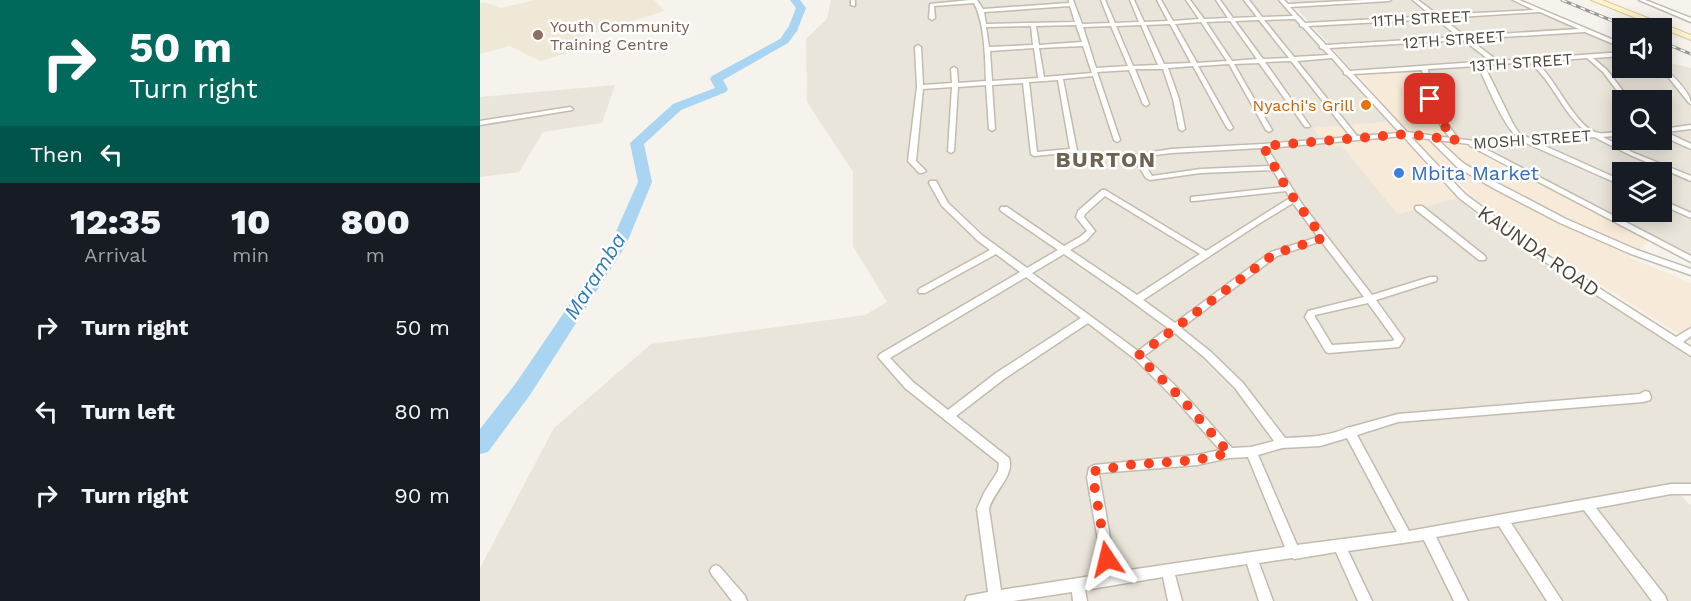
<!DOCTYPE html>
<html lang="en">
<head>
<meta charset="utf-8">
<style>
	body { margin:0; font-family:"Work Sans",sans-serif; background:#242831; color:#f1f3f6; height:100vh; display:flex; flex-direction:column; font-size:22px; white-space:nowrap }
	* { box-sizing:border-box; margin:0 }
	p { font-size:20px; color:#9ea1a6 }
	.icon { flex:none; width:33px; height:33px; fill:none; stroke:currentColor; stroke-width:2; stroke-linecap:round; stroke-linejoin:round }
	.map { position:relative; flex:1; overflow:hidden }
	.sheet { display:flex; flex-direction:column; background:#171b24; width:480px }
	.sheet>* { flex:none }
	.hud { background:#00695c; color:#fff; overflow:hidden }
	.buttons { position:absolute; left:1132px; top:18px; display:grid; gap:12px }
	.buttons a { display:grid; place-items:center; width:60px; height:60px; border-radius:0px; background:#171b24; box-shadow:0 3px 15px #0003; font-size:30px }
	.pin { position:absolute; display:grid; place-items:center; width:51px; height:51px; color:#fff; margin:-26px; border-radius:12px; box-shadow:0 3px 9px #0006 }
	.me { position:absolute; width:66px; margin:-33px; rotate:350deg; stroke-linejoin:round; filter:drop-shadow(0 0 4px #0008) }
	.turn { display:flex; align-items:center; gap:21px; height:126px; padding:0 30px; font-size:27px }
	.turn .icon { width:78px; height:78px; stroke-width:2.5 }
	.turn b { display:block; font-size:42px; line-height:51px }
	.then { display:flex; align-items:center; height:57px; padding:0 30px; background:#0003; gap:12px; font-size:22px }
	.eta { display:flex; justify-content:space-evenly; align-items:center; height:102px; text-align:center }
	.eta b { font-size:36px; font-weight:800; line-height:42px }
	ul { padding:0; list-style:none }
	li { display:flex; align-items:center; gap:18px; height:84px; padding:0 30px }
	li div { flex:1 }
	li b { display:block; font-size:22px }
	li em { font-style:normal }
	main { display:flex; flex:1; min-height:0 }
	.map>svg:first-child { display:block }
	.residential { fill:#eae5da; fill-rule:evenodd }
	.commercial { fill:#f7ead8 }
	.education { fill:#efe8d6 }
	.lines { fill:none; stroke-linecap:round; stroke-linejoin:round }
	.river { fill:#a9d4f2; fill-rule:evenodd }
	.street-casing { stroke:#c2bbae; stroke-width:3 }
	.secondary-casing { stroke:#d6c79b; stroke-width:2 }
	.street { fill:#fff; fill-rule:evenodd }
	.secondary { fill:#fff3cd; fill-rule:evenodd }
	.rail-casing { stroke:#9a9a9a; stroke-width:3 }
	.rail { stroke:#fff; stroke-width:1.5; stroke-dasharray:5; stroke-linecap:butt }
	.route { stroke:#fc3f1d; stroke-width:10; stroke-dasharray:0 18 }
	.education-dot { fill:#8d6e63; stroke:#fff; stroke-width:2 }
	.food-dot { fill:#e8710a; stroke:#fff; stroke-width:2 }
	.shop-dot { fill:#3f7fe0; stroke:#fff; stroke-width:2 }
	.labels { text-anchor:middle; stroke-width:5; stroke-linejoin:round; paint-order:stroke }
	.far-street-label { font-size:16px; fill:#4b4439; stroke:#fff }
	.far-education-label { font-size:16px; fill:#785e54; stroke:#fff; text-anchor:start }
	.far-food-label { font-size:16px; fill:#c56008; stroke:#fff; text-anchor:end }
	.shop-label { font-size:20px; fill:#366cbe; stroke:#fff; text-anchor:start }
	.street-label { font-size:20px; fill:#4b4439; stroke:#fff }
	.water-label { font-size:21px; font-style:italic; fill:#2e7ab2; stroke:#fff }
	.far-district-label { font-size:22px; font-weight:bold; letter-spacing:1.5px; fill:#6e6250; stroke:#fff }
</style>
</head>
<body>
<main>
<section class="sheet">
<div class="hud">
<div class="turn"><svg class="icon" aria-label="right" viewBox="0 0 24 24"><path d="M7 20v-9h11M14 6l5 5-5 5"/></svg><div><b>50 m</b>Turn right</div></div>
<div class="then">Then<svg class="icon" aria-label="left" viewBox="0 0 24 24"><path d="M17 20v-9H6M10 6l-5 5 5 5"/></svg></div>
</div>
<div class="eta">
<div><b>12:35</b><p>Arrival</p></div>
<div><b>10</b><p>min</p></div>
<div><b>800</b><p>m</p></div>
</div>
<ul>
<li><svg class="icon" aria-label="right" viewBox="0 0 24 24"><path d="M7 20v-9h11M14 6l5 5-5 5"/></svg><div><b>Turn right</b></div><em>50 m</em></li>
<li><svg class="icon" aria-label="left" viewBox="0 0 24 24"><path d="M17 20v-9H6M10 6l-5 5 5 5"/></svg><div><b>Turn left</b></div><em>80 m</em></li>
<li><svg class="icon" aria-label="right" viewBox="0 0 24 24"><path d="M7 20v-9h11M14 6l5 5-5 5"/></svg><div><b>Turn right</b></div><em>90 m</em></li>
</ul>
</section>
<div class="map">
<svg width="1211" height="601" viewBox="0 0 1211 601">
	<rect width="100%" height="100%" fill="#f6f3ec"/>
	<path class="residential" d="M351,0h446l111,122 -75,6 29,18 56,68 58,-16 63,50 172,108v127l-19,3 19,20v95h-1211v-33l74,-140 97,-84 214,-29 22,-13 -34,-56v-74l-46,-70 -1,-63 21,-20z
		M809,0h228l106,44v24h39v-7l29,7v186l-100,-49 -116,-62 -16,-3 -20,-25 -12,-48 -75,3zM1143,100h39v40h-39zM1143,172h39v40h-39z
		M135,85l-13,38 -59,9 -24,40 -39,5v-80z"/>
	<path class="commercial" d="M933,71l7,5 8,29 21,33 201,102 -21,17 62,26v59l-199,-127 -86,-83 -49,-58z
		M908,122l68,76 -58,16 -56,-68 -15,1 -14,-19z"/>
	<path class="education" d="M55,0h119l11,11 -91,28 4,11 -38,11 -30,-15 -30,8v-51l5,-1 16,6z"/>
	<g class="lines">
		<path class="river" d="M310,0h10l6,8 -9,23 -9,12 -65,37 5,9 -2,3 -45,18 -37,34 8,38 -26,63 -96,150 -42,57 -8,2v-25l36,-46 94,-138 28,-63 -8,-39 43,-39 42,-16 -5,-9 2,-3 68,-37 9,-13 7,-18z"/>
		<defs>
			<path id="street" d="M371,0h4v6l-4,-1z
				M490,0h7l6,9 86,-6v-3h4l9,24 28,-1 -9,-23h4l10,23 24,-1 -9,-22h4l10,22 24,-1 -11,-21h4l12,21 26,-2 -13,-19h4l14,19 24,-1 -12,-18h4l13,18 24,-1 -13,-17h5l13,17 31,-1 -14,-16h5l4,4 76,-4h27l-2,1 -99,6 15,16 127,-7 -19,-16h5l20,15 96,-5 -21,-10h6l104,44v4l-38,-16 -116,7 29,22 125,-9v4l-30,2 14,12 23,30h-6l-21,-28 -16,-14 -51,4c19,15 41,69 63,71 7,1 16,-1 24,-2v4l-20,2 31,16 57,23v5l-61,-26 -36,-18 -58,5 87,39v5l-97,-43 -48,2 213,111v6l-221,-116 -1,-2 -31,-4 25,23 36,21 67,35 71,31 54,19v6l-60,-21 -71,-31 -67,-35 -36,-21 -28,-28 -18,-2 54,57 77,58 134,85 15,-9v8l-8,6 8,5v9l-155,-100 -77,-58 -56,-62 -136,12 35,56 70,91 58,-18h6l1,2 -1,2 -60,19 28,39 -5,8 -70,6 -3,-1 -21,-35 3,-6 56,-14 -43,-56 -44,15 -96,72 30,24 32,31 42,55c22,-1 44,-1 64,-11h2l47,-13 242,-20 5,-3 4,1 2,5 -1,3 -7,2 -245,20 -41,13 52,96 262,-47h20v10h-20l-75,14 69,88 2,5h-15l-68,-91 -73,13 51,78h-15l-48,-75 -63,11 32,64h-14l-30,-61 -76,11 24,50h-14l-22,-49 -42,7 -2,-1 -33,5 14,38h-14l-12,-37 -72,11 7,26h-14l-5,-24 -78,13 2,11h-14l-1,-9 -59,9h-48l2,-5 21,-4 -11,-83 7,-16 14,-22 1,-8 -94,-75 -27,-31 2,-3 140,-82 -24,-18 -71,39h-6l-1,-2 1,-2 71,-39 -13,-10 -35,-34 -13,-23 1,-2h6l12,22 35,33 44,32 31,-18 -57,-39 -1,-2 1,-2h6l57,39 16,-9 7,-6 -11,-14 2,-6 24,-21h3l101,61 84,-53 -4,-7 -92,10h-3v-4l92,-10 -10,-17 -72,3 -51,7 -4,-2 -14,-22 2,-1 37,-6 92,-5 88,-7 -60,-76 -26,1 45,64 -1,1h-4l-46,-64 -25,1 38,66 -3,2 -3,-2 -37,-66 -31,2 35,62 -3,2 -3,-2 -34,-62 -25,2 11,31 6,30 -3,2 -3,-2 -6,-30 -10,-30h-28l14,35 -3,2 -3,-2 -14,-34 -32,2 23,68 -1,1 -2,1 -3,-2 -21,-64 -30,3 14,72 -1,1 -42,4 -3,-2 -8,-71 -31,2 3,44 -3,2 -3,-2 -3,-44 -28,2 -4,64 -3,2 -3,-2 4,-64 -29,2 -7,72 10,10 -4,2h-3l-11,-12 9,-74 -2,-40 3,-2 3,2 2,38 29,-2 -1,-14 3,-2 3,2 1,14 28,-2c-1,-24 -1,-57 -12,-78l-40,3 1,12 -3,2 -3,-2 1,-14zM590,6l5,16 -89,2 -2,-12zM1060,12l39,17 -114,7 -23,-18zM815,19l5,5v2l3,1 17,19v2l3,1 6,6 -35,2 -30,-37zM956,19l23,18 -133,8 -18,-19zM779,20l30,38 -26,1 -28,-38zM750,21l27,38 -25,2 -26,-39zM721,22l26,39 -30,2 -22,-39zM690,24l21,39 -27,1 -18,-39zM596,25l6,17 -43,3 -3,-19zM661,25l17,40 -25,1 -17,-40zM551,26l2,19 -44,2 -3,-20zM631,26l17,40 -32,2 -13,-41zM983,40l28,21 -141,10 -21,-23zM603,46l9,27 -48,4 -5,-29zM554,48l4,30 -46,3 -2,-30zM852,58l12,14v2l3,1 53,58 -43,3 -60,-75zM1049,62c26,21 32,51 60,72l-60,4 -10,-5 -6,-9 -29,-59zM998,66c9,18 26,63 42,73l-37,3 -24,-3c-20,-23 -27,-41 -31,-70zM942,70c3,26 11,47 28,68l-43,-6 -54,-58zM578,80l12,69 -33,3 -8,-70zM781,148l9,18 -69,3 -49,7 -12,-19 31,-4zM625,196l95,58 -63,41 -67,-45 16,-9 9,-10 -11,-14 1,-3zM813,203l25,34 -47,15 -96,71 -32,-23 117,-77zM584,254l55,38 49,36 -30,23 -106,-78zM546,277l55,41 -85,55 -48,37 -35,-28 -23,-24zM888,303l26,36 -1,2 -61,4 -17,-28v-2zM608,323l47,36 41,41 44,50 -23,5 -103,10 -5,3 -2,10 17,96 -103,16 -12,-81c4,-17 26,-33 20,-51l-53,-42 48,-37zM695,333l29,24 31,31 39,53 -23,6 -19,1 -48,-54 -40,-38zM867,438l50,94 -100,13 -39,-90 24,-7 38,-2zM768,457l37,90 -169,25 -17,-98 1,-1 97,-8 32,-7z
				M1159,0h6l46,18v4z
				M1183,67c9,8 28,25 28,37l-2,-1 -20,-25 -11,-10z
				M90,107l3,2 -1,1 -92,15v-4z
				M1211,125v4l-25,3 25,12v5l-29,-13v-7z
				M1182,200l29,13v5l-29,-13z
				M936,206h6l63,50 1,2 -1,2h-6l-63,-50 -1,-2z
				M236,565l4,2 25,29 2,5h-15l-20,-26 -2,-4 2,-4z"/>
			<path id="secondary" d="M1111,0h11l89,35v5z"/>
		</defs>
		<use href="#street" class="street-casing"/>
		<use href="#secondary" class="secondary-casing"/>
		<use href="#street" class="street"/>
		<use href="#secondary" class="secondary"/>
		<defs>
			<path id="rail" d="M1082,0l68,28
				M1182,42l29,12"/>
		</defs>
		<use href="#rail" class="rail-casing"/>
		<use href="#rail" class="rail"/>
	</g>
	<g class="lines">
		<path class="route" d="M627,559l-14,-81 2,-7 33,-6 69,-5 32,-7 -49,-56 -42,-41 136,-102 49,-16 -36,-49 -24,-43 143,-12 50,6 -20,-24 -6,-17"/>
	</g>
	<circle class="education-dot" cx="58" cy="35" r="6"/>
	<circle class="food-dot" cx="886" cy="105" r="6"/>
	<circle class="shop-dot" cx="919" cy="173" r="6"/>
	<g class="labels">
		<g class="far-street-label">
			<text transform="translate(941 18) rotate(-3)" y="6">11TH STREET</text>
			<text transform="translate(974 39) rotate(-4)" y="6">12TH STREET</text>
			<text transform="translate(1041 62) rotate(-4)" y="6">13TH STREET</text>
			<text transform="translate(1052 139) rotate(-4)" y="6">MOSHI STREET</text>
		</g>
		<g class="far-education-label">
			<text x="70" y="32">Youth Community<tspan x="70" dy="18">Training Centre</tspan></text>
		</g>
		<g class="far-food-label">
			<text x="874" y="111">Nyachi's Grill</text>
		</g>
		<g class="shop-label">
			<text x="931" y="180">Mbita Market</text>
		</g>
		<g class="street-label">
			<text transform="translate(1059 251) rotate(35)" y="7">KAUNDA ROAD</text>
		</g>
		<g class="water-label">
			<text transform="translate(115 276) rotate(-58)" y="7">Maramba</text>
		</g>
		<g class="far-district-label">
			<text x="626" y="167">BURTON</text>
		</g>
	</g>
</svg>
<div class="buttons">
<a><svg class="icon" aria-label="sound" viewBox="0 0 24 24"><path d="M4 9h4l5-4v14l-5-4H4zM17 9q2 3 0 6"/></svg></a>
<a><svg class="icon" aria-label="search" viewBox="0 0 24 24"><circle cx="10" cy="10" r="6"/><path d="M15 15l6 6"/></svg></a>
<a><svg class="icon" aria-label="layers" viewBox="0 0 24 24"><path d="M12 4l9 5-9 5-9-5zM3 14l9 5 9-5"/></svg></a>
</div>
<div class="pin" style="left:950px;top:99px;background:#d93025"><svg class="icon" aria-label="arrive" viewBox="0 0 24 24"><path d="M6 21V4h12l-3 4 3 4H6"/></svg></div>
<svg class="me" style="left:627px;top:559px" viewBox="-20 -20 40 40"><path d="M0-17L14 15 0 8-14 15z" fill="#fc3f1d" stroke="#fff" stroke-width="4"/></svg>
</div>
</main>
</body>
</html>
